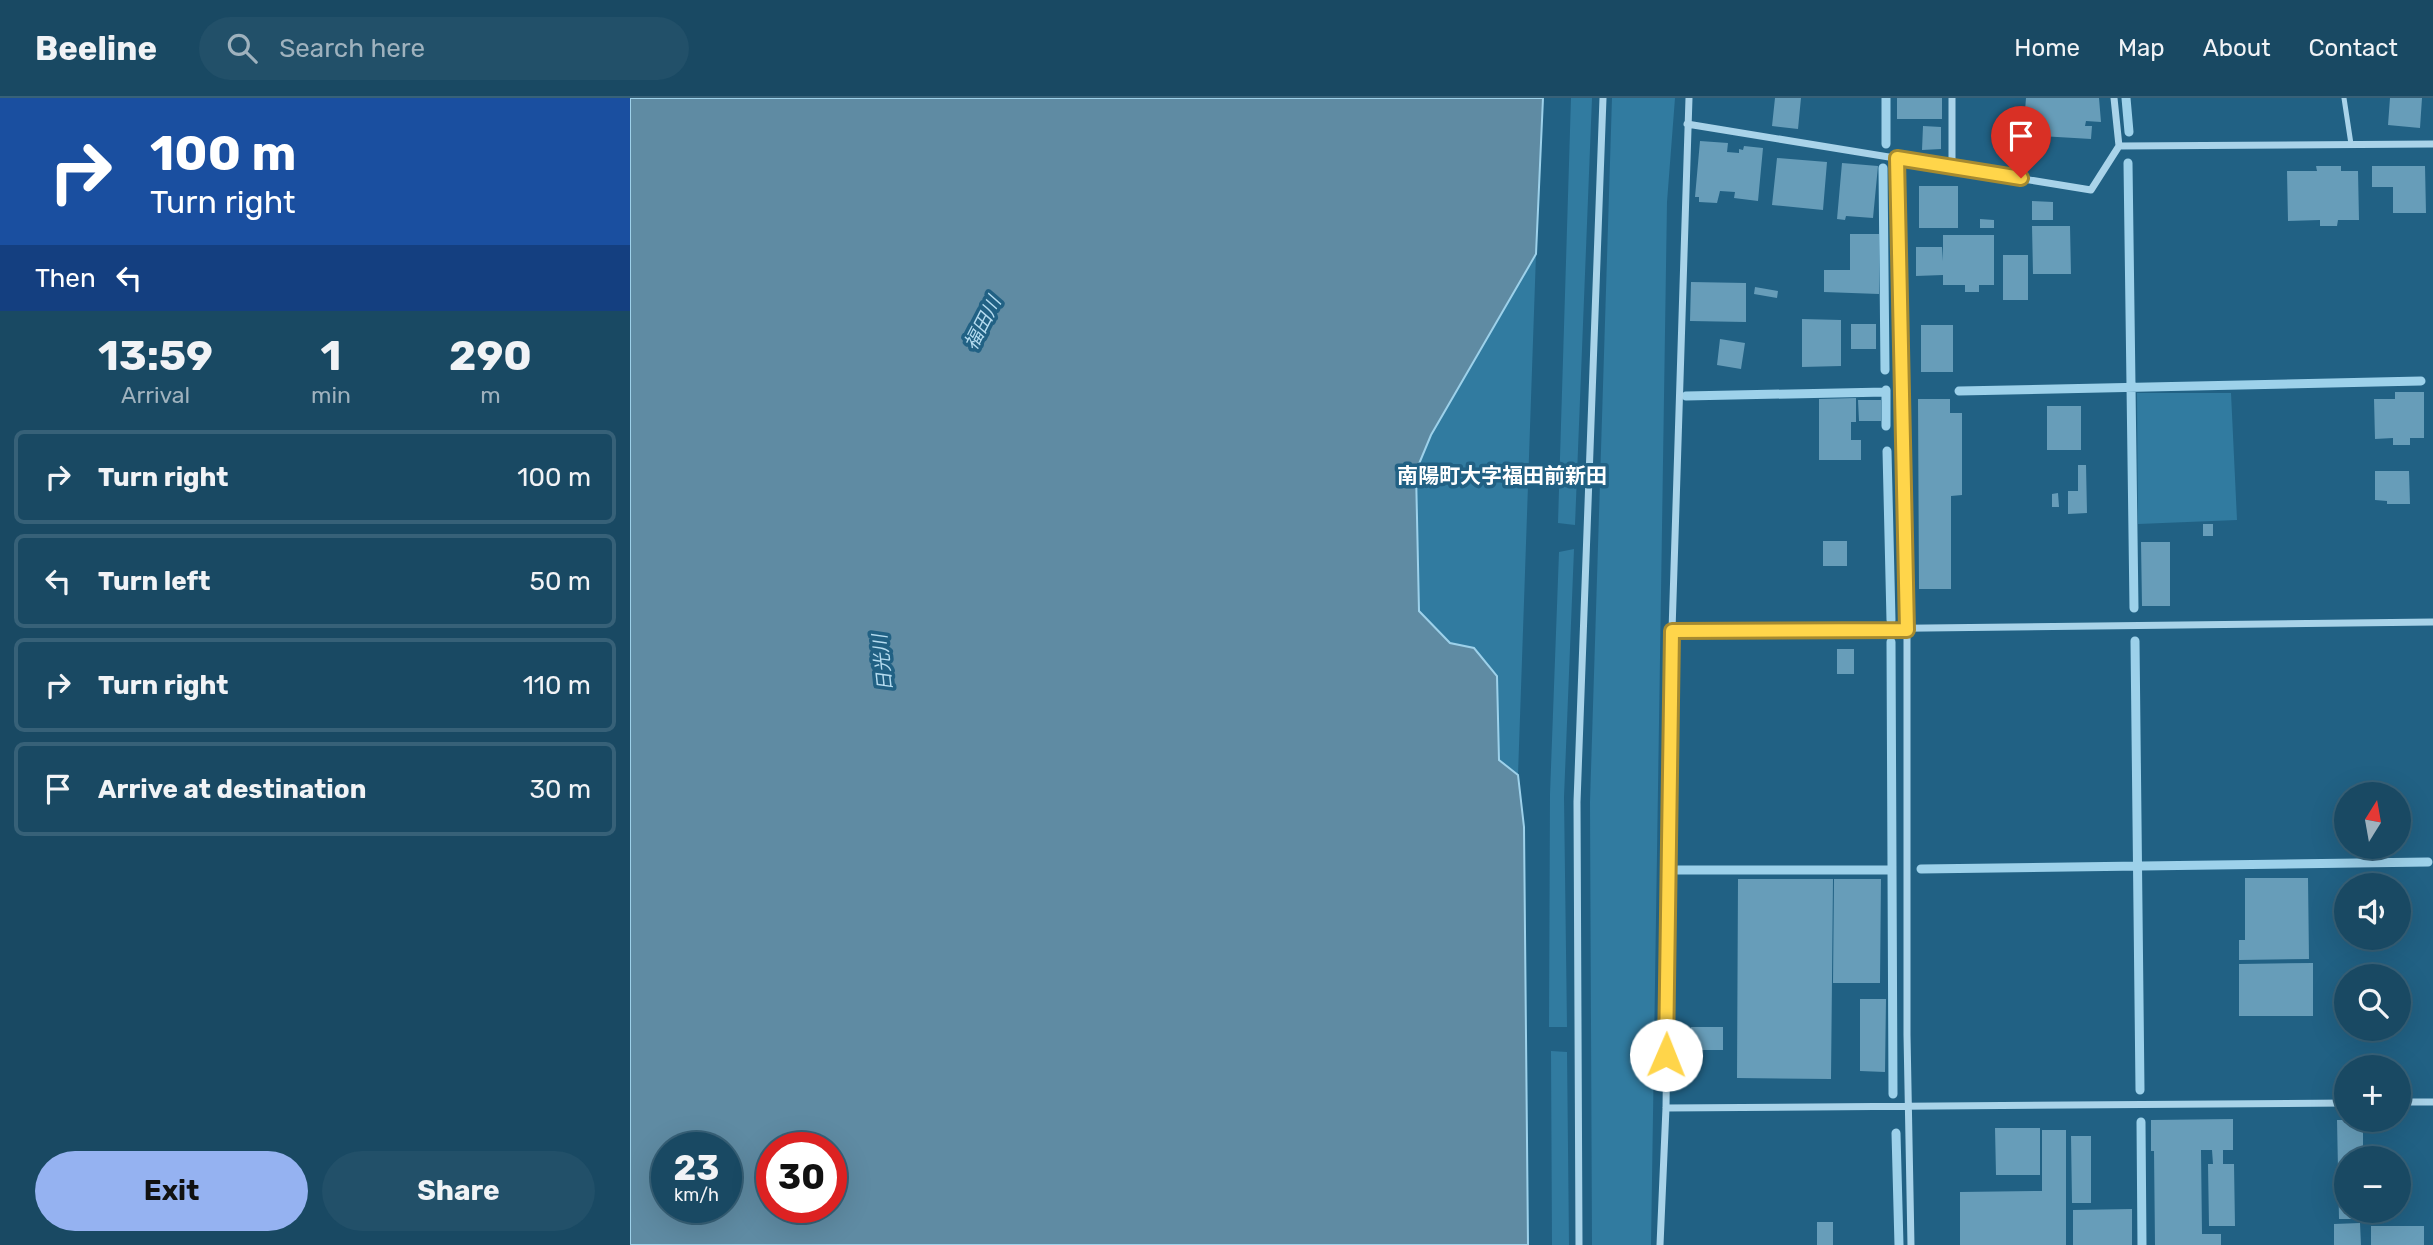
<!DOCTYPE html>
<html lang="en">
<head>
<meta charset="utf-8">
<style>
	body { margin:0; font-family:Rubik,"Noto Sans JP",sans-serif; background:#225069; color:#f1f3f6; height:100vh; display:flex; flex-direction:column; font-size:26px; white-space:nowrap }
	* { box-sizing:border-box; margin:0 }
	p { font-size:23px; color:#9fb2be }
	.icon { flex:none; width:38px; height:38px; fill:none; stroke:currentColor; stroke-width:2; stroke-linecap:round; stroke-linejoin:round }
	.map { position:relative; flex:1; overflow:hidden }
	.panel { display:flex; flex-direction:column; background:#194963; width:630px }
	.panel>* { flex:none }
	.banner { background:#1a4fa0; color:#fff; overflow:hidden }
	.needle { width:46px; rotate:11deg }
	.tools { position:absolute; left:1704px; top:684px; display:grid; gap:14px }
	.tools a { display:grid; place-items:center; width:77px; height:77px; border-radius:50%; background:#194963; box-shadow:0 7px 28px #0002,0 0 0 2px #376178; font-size:35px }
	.speed { position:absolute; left:21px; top:1034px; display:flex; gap:14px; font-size:35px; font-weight:700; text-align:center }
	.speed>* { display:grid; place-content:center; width:91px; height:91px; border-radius:50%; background:#194963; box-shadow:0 7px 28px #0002,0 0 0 2px #376178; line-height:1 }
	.speed small { font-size:18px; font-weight:400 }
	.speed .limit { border:10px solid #d22; background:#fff; color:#111 }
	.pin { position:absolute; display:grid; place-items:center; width:60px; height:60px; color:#fff; margin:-72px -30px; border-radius:50% 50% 50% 0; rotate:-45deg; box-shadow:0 0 7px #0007 }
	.pin .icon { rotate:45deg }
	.me { position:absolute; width:77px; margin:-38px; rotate:1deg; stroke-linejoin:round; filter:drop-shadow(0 0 5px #0008) }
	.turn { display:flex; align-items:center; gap:24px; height:147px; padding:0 35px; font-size:32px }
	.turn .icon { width:91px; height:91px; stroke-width:2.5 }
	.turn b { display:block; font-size:49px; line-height:60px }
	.then { display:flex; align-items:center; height:66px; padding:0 35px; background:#0003; gap:14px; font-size:26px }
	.eta { display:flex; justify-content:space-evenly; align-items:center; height:119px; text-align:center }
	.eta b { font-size:42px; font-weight:700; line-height:49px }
	.cta { display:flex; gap:14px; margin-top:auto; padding:14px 35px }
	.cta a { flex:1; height:80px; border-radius:42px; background:#95b2f1; color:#111; font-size:28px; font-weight:700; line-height:80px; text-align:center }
	.cta a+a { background:#225069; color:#f1f3f6 }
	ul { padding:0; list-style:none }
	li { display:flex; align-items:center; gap:21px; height:94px; margin:0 14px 10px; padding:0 21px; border:4px solid #376178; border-radius:10px }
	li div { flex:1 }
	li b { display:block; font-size:26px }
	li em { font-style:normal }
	header { display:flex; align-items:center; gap:42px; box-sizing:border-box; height:98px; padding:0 35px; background:#194963; border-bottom:2px solid #376178 }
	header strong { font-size:33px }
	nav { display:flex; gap:38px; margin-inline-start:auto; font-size:24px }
	.search { width:490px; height:63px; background:#225069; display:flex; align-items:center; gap:18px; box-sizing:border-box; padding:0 24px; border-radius:38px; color:#9fb2be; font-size:26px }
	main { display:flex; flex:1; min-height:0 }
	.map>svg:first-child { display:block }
	.green { fill:#317ba0 }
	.water { fill:#5f8ba3; stroke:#9dd1ea; stroke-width:2; fill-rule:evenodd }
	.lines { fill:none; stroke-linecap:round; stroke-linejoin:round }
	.stream { stroke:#9dd1ea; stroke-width:9 }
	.building { fill:#679db9 }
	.service { stroke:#a9d3e9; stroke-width:5 }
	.minor { stroke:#a9d3e9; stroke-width:7 }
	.route-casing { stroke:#a68a30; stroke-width:18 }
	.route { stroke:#ffd54a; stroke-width:12 }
	.labels { text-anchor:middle; stroke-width:7; stroke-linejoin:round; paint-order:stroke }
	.water-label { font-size:19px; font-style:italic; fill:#b5dcf0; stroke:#216184 }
	.quarter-label { font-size:21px; font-weight:bold; fill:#fff; stroke:#216184 }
</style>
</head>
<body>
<header>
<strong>Beeline</strong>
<div class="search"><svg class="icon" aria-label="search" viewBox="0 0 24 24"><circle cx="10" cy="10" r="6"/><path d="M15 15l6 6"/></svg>Search here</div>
<nav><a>Home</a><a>Map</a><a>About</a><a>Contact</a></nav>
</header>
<main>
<section class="panel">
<div class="banner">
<div class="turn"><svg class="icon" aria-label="right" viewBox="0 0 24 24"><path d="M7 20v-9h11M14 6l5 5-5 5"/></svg><div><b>100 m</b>Turn right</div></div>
<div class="then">Then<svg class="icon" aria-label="left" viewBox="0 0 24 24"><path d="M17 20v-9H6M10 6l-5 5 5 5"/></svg></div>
</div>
<div class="eta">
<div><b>13:59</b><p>Arrival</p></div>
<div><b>1</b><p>min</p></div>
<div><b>290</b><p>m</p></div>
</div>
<ul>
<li><svg class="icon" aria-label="right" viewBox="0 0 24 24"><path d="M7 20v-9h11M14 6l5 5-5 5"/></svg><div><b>Turn right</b></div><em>100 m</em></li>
<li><svg class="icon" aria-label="left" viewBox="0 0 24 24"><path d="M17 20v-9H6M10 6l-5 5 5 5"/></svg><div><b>Turn left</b></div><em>50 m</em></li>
<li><svg class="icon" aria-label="right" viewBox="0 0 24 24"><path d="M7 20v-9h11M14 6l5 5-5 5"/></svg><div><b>Turn right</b></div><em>110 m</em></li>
<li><svg class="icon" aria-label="arrive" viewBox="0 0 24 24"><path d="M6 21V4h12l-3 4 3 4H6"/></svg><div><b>Arrive at destination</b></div><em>30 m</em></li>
</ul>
<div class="cta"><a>Exit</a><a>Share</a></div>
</section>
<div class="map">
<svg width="1803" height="1147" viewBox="0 0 1803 1147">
	<rect width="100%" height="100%" fill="#216184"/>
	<path class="green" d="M941,0h21l-17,427 -17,-2z
		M982,0h63l-8,104 -16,1043h-59l-2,-443z
		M906,156l-18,521 -19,-15 -2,-84 -23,-28 -24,-5 -31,-32 -3,-140 15,-36z
		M1507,295h94l6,127 -99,4z
		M944,451l-10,248 3,230h-18l1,-233 9,-242z
		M921,953l16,1 2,193h-17z"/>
	<path class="water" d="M0,0h913l-7,156 -105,181 -15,36 3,140 31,32 24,5 23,28 2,84 19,15 6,52 4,418h-898zM37,1050h59v60h-59zM142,1050h59v60h-59z"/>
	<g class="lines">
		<path class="stream" d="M1256,0v46
			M1496,0l3,34
			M1498,65l6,445
			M1253,70l2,202
			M1256,292v36
			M1329,293l462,-10
			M1056,298l200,-4
			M1257,353l4,169
			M1505,543l5,449
			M1261,544l2,452
			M1291,771l507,-7
			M1048,772h213
			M1511,1024l1,123
			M1266,1035l3,112"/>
	</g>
	<path class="building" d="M1145,0h26l-3,31 -26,-3z
		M1267,0h45v21h-45z
		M1396,0h73l2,24 -15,-1 -1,5h7l-1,13 -68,-4z
		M1760,0h32l-2,30 -32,-3z
		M1293,28l18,1v22l-19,1z
		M1070,43l28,2 -1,9 12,1v-4l4,1 1,-4 19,2 -5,53 -24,-3 1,-6 -15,-1 -3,12 -18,-1v-5h-4z
		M1147,60l50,4 -4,48 -51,-5z
		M1212,65l36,3 -5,52 -27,-2 -1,4 -8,-1z
		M1686,68h25v5h17l1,49h-21l-1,6h-17v-6l-32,1 -1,-50h30z
		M1742,68h53l1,47h-33v-26h-21z
		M1289,88h39v42h-39z
		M1402,103l21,1v18h-21z
		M1350,121l14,1v8h-14z
		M1402,128h38l1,48h-38z
		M1220,136h29v60l-55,-2v-22h26z
		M1313,137h51v50h-15v7h-14v-7h-22v-10l-27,1v-29h26l1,14z
		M1373,157h25v45h-25z
		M1061,184l55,1v39l-56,-1z
		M1125,189l23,4 -1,7 -23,-4z
		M1172,221l39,1v46l-39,1z
		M1221,226h25v25h-25z
		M1291,227h32v47h-32z
		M1090,241l25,4 -4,26 -24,-4z
		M1765,294h29v46h-14v7h-17v-7l-18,1 -1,-40h21z
		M1226,300v24h-5v18h10v20h-42v-61z
		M1288,301h32v14h12v82l-11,1v93h-32z
		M1228,302h23v21h-22z
		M1417,308h34v44h-34z
		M1448,367h8l1,48 -19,1v-23h10z
		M1745,373h34l1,33h-23v-3l-12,-1z
		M1428,395l1,14h-7v-13z
		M1573,426h10v12h-10z
		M1193,443h24v25h-24z
		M1511,444h29v64h-28z
		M1207,551h17v25h-17z
		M1615,780h63l1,81 -70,1v-20h6z
		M1108,781h95l-2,200 -94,-1z
		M1204,781h47l-1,104h-47z
		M1683,865v53h-74v-52z
		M1230,901h26l-1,73 -25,-1z
		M1061,929h32v23h-32z
		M1603,1021v31h-10v14h11l1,62h-26l-1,-62h5l-1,-14h-11l1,84h19v11h-66l-1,-94h-3v-31z
		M1707,1022h26v38h-16v53h17v8h-25z
		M1365,1030h45v47h-44z
		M1412,1032h24v115h-106v-53l82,-1z
		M1441,1038h20v67h-19z
		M1502,1111v36h-59v-35z
		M1187,1124h16v23h-16z
		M1730,1125l1,22h-27v-21z
		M1741,1128h53v19h-53z"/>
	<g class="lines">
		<path class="service" d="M1714,0l7,46"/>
		<path class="minor" d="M1057,26l404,66 28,-44 -5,-48
			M1489,48l314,-2
			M1267,60l10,472v405l4,210
			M1322,69v-69
			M1042,533l761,-9
			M1769,1004h34
			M1036,1010l681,-5
			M949,1147l-2,-443 26,-704
			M1030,1147l6,-137 6,-477 17,-533"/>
	</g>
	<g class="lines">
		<defs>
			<path id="route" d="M1036,957l6,-424 235,-1 -10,-472 124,20"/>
		</defs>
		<use href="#route" class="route-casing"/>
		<use href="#route" class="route"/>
	</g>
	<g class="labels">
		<g class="water-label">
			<text transform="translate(352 225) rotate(-63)" y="7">福田川</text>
			<text transform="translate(252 565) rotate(-96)" y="7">日光川</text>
		</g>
		<g class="quarter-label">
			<text x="872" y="385">南陽町大字福田前新田</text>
		</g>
	</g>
</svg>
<div class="tools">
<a><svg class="needle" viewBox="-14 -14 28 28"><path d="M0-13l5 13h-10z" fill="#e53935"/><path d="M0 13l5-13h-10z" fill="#9fb2be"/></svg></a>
<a><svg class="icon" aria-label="sound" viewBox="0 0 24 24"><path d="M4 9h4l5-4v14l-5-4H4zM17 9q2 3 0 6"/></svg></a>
<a><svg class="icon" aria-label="search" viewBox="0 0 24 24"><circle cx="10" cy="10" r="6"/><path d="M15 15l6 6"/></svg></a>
<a>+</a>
<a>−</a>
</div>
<div class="speed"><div>23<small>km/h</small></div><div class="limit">30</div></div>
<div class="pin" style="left:1391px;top:80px;background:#d93025"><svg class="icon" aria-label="arrive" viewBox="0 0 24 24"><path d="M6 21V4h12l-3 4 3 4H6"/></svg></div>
<svg class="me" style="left:1036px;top:957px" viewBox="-20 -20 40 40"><circle r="19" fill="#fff"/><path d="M0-13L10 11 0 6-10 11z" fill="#ffd54a"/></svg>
</div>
</main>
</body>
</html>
